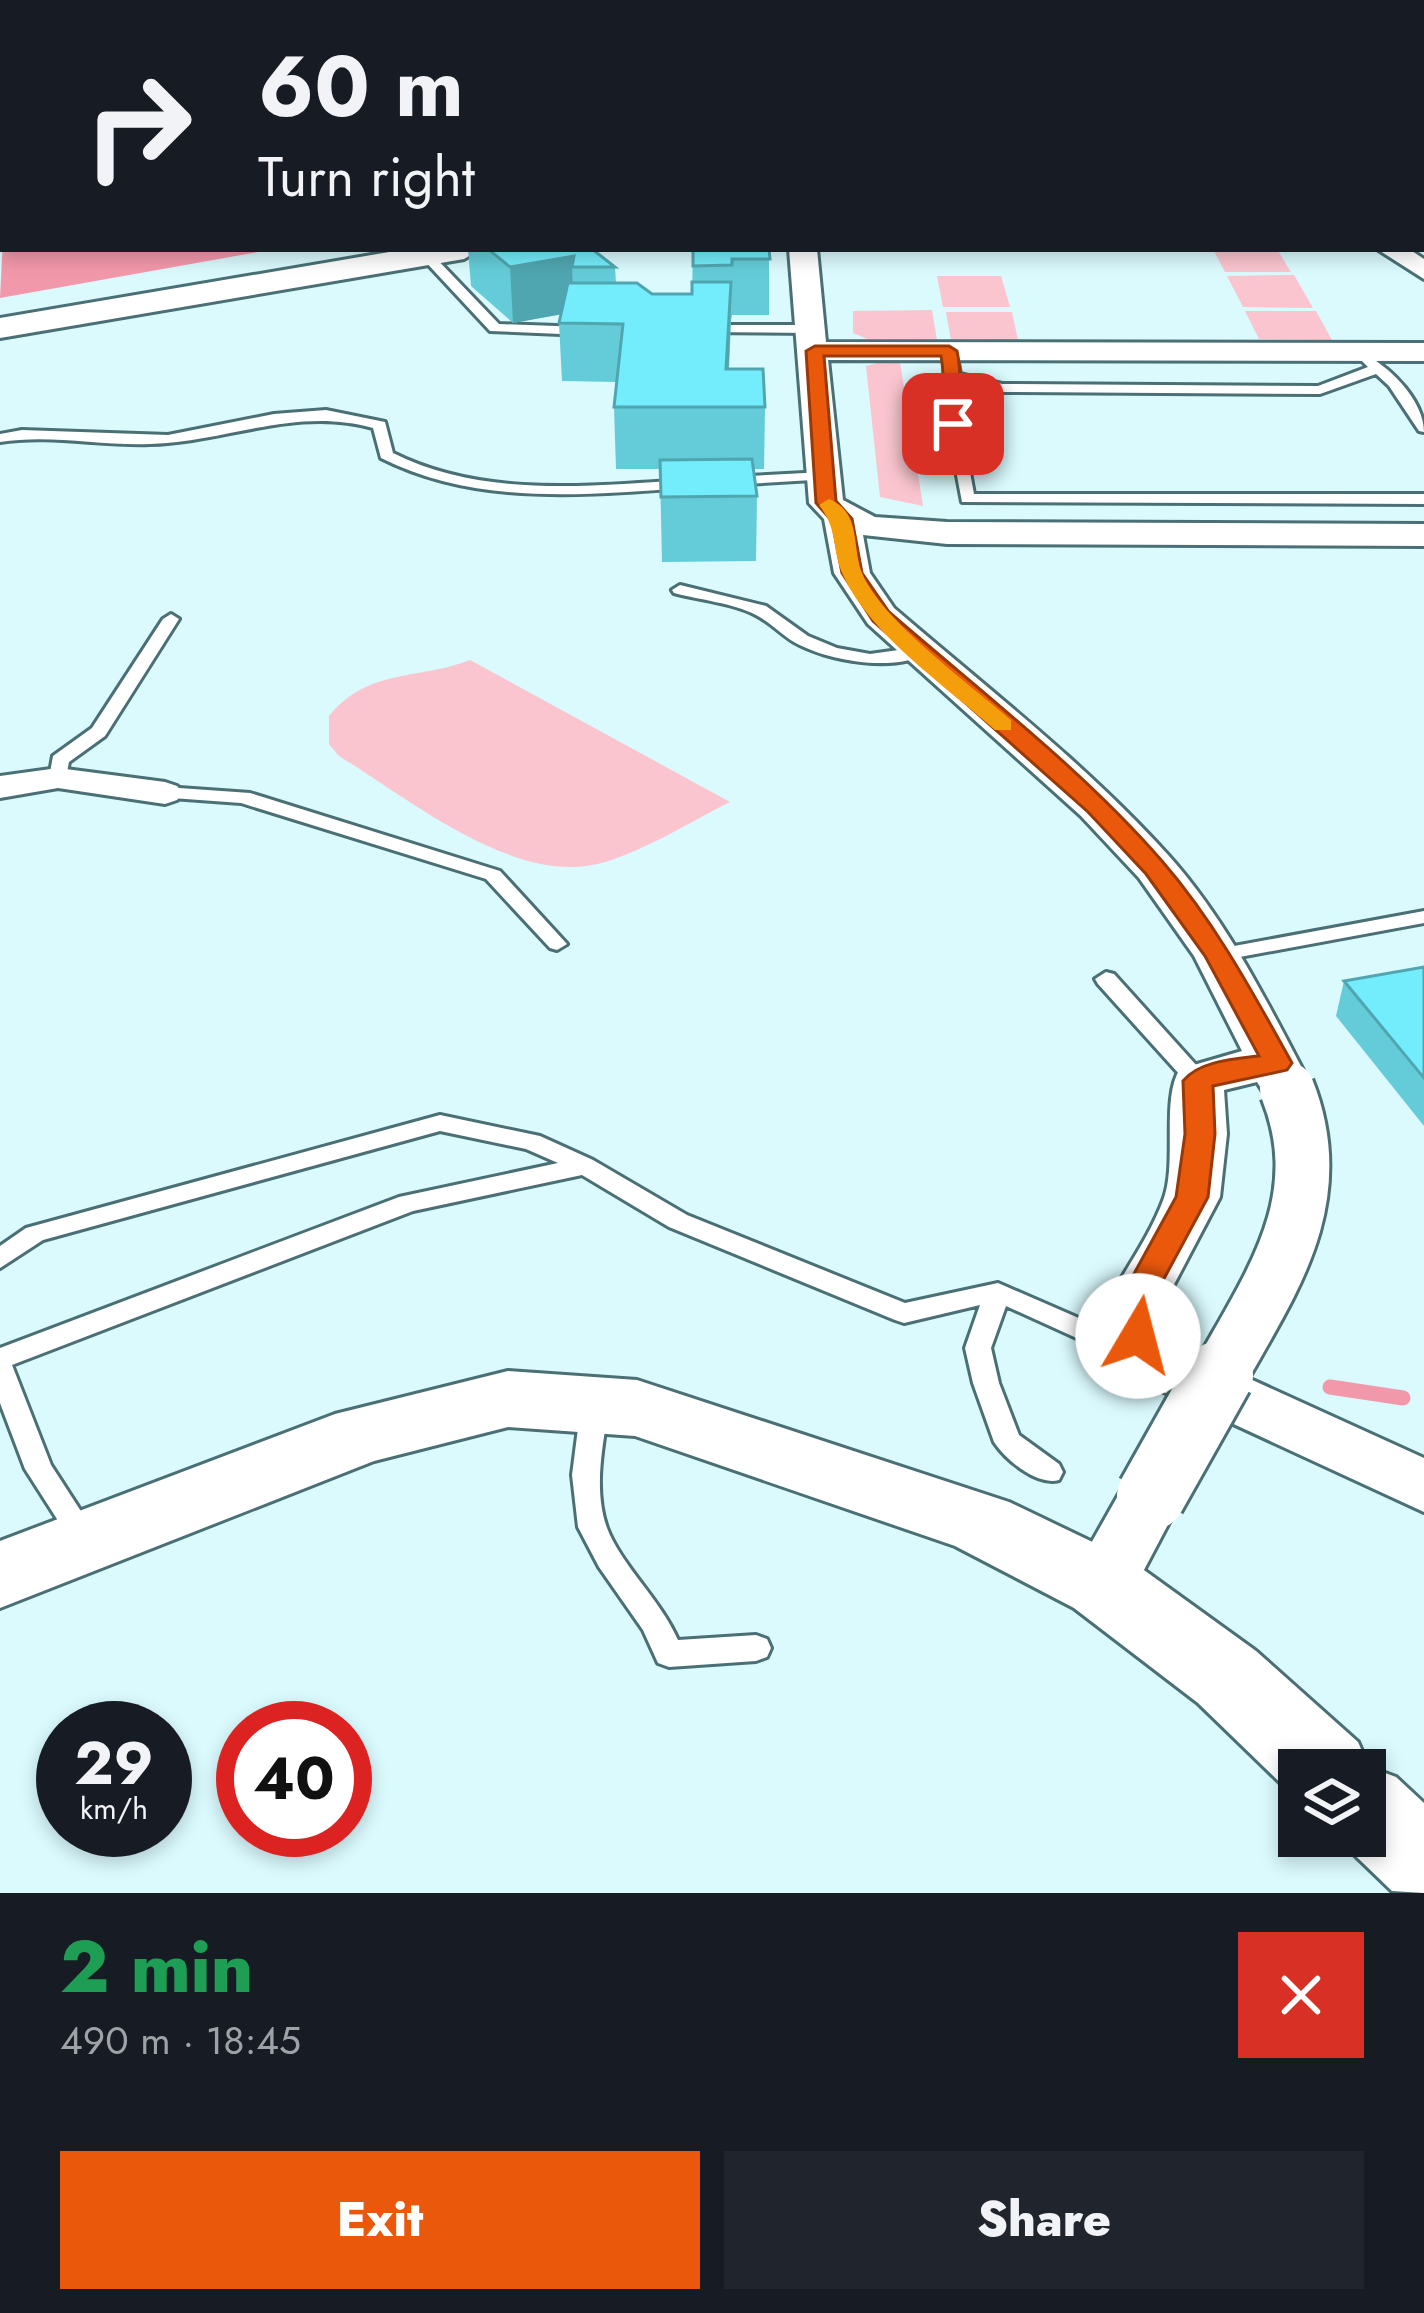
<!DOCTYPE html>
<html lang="en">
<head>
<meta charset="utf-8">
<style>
	body { margin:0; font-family:Jost,sans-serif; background:#20242c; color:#f1f3f6; height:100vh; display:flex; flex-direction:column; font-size:45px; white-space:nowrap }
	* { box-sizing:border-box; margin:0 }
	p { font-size:39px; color:#9ea1a6 }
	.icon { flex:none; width:66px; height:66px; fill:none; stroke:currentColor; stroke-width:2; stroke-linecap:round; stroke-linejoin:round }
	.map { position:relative; height:1893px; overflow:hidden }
	.drawer { display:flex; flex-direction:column; background:#171b24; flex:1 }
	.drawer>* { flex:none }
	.guide { position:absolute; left:0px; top:0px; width:1425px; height:252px; box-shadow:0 6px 18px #0003; background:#171b24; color:#f1f3f6; overflow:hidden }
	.controls { position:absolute; left:1278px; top:1749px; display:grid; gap:24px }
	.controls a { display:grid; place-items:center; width:108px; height:108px; border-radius:0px; background:#171b24; box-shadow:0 6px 18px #0003; font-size:60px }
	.speed { position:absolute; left:36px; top:1701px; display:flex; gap:24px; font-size:60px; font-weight:700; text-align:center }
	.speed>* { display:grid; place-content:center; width:156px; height:156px; border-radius:50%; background:#171b24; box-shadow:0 6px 18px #0003; line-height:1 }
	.speed small { font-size:30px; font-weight:400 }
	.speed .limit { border:18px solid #d22; background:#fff; color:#111 }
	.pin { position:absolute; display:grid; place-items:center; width:102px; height:102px; color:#fff; margin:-51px; border-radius:24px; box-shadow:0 6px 18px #0006 }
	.me { position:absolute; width:132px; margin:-66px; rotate:8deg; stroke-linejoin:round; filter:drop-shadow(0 0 9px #0008) }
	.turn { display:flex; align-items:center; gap:42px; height:252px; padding:0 60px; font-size:54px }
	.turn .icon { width:156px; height:156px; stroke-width:2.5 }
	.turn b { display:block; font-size:84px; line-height:102px }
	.round { display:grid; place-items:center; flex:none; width:126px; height:126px; border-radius:0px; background:#20242c }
	.headline { display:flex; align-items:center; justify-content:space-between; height:204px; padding:0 60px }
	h1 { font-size:72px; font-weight:800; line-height:90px; color:#1e9e55 }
	.cta { display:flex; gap:24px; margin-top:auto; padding:24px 60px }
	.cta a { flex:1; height:138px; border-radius:0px; background:#ea580c; color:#fff; font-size:48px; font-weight:800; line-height:138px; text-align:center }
	.cta a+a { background:#20242c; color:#f1f3f6 }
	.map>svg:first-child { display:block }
	.green { fill:#fac5ce }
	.water { fill:#f298ab }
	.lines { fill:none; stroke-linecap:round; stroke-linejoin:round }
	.stream { stroke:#f298ab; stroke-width:15 }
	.service-casing { stroke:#4a6f74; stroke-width:6 }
	.minor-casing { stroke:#4a6f74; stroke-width:6 }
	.tertiary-casing { stroke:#4a6f74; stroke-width:6 }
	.secondary-casing { stroke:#4a6f74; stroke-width:6 }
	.service { fill:#fff; fill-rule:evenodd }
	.minor { fill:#fff; fill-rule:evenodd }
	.tertiary { fill:#fff; fill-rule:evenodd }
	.secondary { fill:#fff; fill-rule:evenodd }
	.tertiary-bridge-far1-casing { stroke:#4a6f74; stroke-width:60; stroke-linecap:butt }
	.tertiary-bridge-casing { stroke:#4a6f74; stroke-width:74; stroke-linecap:butt }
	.tertiary-bridge-far1 { stroke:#fff; stroke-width:54 }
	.tertiary-bridge { stroke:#fff; stroke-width:68 }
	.wall { fill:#63ccd8 }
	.shaded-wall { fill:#50a6b0 }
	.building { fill:#73edfb; stroke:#50a6b0; stroke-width:3 }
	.route { fill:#ea580c; stroke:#983908; stroke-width:3 }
	.slow { fill:#f59e0b }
</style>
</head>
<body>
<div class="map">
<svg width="1424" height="1893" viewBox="0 0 1424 1893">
	<rect width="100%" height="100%" fill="#dafafe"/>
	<path class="green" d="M1213,249h64l14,23h-66z
		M1294,275l19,33 -70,-1 -16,-31z
		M937,276h64l9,31h-67z
		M932,310l5,30 -70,-1 -14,-6v-22z
		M1245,311h71l16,29 -73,-1z
		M946,312h66l6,28h-67z
		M881,362h19l23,144 -43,-9 -14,-131z
		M470,660l260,142c-40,20 -82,47 -125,60 -88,27 -195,-63 -266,-106l-10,-12v-28c39,-48 90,-36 141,-56z"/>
	<path class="water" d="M3,238v11h272l-275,49z"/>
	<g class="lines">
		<path class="stream" d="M1330,1387l73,11"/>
		<defs>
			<path id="service" d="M979,0h8l2,3h-8z
				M1424,82v6l-2,1v-6z
				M1422,141h2v6h-2z
				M1422,207h2v7h-2z
				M422,252h8l69,72 85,3 6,4 -6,4 -94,-4 -68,-73z
				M705,325h107l6,4 -6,4 -112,-1 -1,-3z
				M944,348l12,3 4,23 42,10 316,2 50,-19 -7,-7 7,-4c25,14 56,46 56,76l-5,-1 -30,-45 -13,-12 -56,20 -318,-2 -43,-10 -4,9 19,103h450v10l-462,-2 -21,-111 6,-14z
				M326,410l59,12 8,31c90,45 195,33 293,27l7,4 -7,4c-103,7 -210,18 -305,-30l-8,-30c-77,-22 -146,14 -223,16 -51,2 -99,-10 -150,-2v-8l22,-4 146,5 106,-21z
				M824,472l5,1v6l-100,6 -7,-4 7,-4z
				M680,585l86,21 42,30 29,12 33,6 50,-7 9,5c-33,21 -102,9 -135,-10 -13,-8 -24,-20 -38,-27 -23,-12 -56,-15 -82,-22l-2,-3z
				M171,614l8,5 -74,117 -36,26 -4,20h-14l-2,-4 4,-22 39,-28 71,-109z
				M165,787l85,6 250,78 67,73 -10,6 -7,-2 -64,-69 -245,-76 -83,-6 -2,-4 2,-4z
				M1424,911v12l-206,38 -11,-6 11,-6z
				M1106,972l8,2 92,102 3,5 -3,5h-16l-92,-102 -3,-5z
				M440,1115l100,21 53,24 94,55 218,88 93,-20 145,63 4,7 -4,7 -9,3 -9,-3 -119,-54 -15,42 8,35 20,52 40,29 4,8 -4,8c-22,6 -53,-20 -65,-38l-21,-59 -8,-35 15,-43 -76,18 -9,-3 -226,-93 -87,-52 -169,36 -401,154 39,100 46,71 -4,8 -10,4 -10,-4 -48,-75 -25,-66v-55l399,-151 159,-34 -32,-14 -86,-18 -397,109 -43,28v-22l26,-18z
				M595,1395l10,3 4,7c-6,40 -16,84 -2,123 14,37 53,71 71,112l78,-5 11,4 4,9 -4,9 -11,4 -87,6 -11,-4 -15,-33 -44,-63 -21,-40 -6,-52 9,-70 4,-7z"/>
			<path id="minor" d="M56,0h17l-19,3z
				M349,0h16l-18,3z
				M58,768l107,14 12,4 6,7 -6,7 -12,4 -107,-16 -58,10v-22z"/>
			<path id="tertiary" d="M789,249h28l9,93 598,1v18l-596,-1 15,140 32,17 72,5 477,2v22l-477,-2 -84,-9 7,38 24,35c93,80 193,157 275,248 61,68 103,156 144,233l-8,12 -18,5 -18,-5 -12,-19 -33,8 3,44 -7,63 -61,116 12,30 253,115v54l-299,-138 -24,-61c20,-37 49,-76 63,-115 13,-37 -3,-100 16,-129l62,-18 -48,-95 -55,-78 -58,-62 -213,-192 -34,-51 -10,-54 -15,-16z
				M1377,249h32l15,10v20z
				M1151,1470l23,8 9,18 -57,108 -24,8 -24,-8 -10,-20 60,-106z"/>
			<path id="secondary" d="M1112,0h49l-51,3z
				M3,7v14l-3,1v-14z
				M1422,113h2v16h-2z
				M407,249h73l-16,10 -464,79v-20z
				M508,1371l129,9 372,122 121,58 126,91 102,91 11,25 27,10 28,26v90l-32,-2 -57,-55h30v-66h-66l-3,28 -98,-95 -124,-95 -119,-62 -320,-110 -127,-9 -134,34 -374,147v-67l335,-127z"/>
		</defs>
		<use href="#service" class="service-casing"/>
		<use href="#minor" class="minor-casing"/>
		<use href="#tertiary" class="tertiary-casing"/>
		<use href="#secondary" class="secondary-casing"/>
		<use href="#service" class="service"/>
		<use href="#minor" class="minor"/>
		<use href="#tertiary" class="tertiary"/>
		<use href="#secondary" class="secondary"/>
		<defs>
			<path id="tertiary-bridge-far1" d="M1218,1378c52,-94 114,-177 69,-289"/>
			<path id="tertiary-bridge" d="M1151,1496l68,-121"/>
		</defs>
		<use href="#tertiary-bridge-far1" class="tertiary-bridge-far1-casing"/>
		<use href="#tertiary-bridge" class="tertiary-bridge-casing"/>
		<use href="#tertiary-bridge-far1" class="tertiary-bridge-far1"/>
		<use href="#tertiary-bridge" class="tertiary-bridge"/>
	</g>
	<path class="wall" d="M1422,145h2v51l-2,-1z
		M468,249h124l23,18 1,16 36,11h40l1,-45h76v66h-37l-1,6 -2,48 36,38 -1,62h-10l3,27 -1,65 -94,1 -2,-93h-44l-2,-62 3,-25 -55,-1 -3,-58 2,-9 -48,9 -42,-37z
		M1424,967v159l-88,-110 8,-35z"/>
	<path class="shaded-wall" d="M574,256l-2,11 2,45 -61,11 -3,-56z
		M731,282l-1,56 -3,69 -1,-38z"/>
	<path class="building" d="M488,249h104l23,18h-43l2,-11 -64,11z
		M693,249h76l1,10h-38v6l-39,1z
		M692,282h39l-5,87h37l2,38h-151l9,-83 -64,-1 9,-40h69l15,11h40z
		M752,459l5,37 -96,1 -1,-37z
		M1424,967v111l-80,-97z"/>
	<path class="route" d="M815,346h134l8,5c6,26 1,46 6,73l-10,5 -9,-5c-4,-25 2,-44 -3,-68h-117l12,145 16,18 10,54 27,39c92,80 193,157 273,249 53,61 91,132 130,202l-5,7 -74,16 2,48 -7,63 -62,115 9,24 -5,9 -12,3 -12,-3 -13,-33 63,-115 9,-63 -2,-53c16,-20 51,-22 76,-25l-54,-100 -59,-82 -58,-62 -215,-191 -31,-48 -10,-52 -16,-18 -10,-152z"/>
	<path class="slow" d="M829,499c33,14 22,46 33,74 19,47 109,112 149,147v10h-16c-48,-43 -126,-96 -152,-155 -12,-27 -4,-44 -24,-70z"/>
</svg>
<div class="controls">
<a><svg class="icon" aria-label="layers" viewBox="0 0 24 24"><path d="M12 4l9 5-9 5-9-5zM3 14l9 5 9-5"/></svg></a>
</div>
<div class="speed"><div>29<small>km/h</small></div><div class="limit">40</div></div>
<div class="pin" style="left:953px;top:424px;background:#d93025"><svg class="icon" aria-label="arrive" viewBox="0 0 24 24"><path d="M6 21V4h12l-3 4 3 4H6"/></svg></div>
<svg class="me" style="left:1138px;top:1336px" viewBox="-20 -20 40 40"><circle r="19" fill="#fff"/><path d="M0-13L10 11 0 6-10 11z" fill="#ea580c"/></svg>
<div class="guide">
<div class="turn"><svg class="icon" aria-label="right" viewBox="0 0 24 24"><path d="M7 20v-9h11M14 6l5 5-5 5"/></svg><div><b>60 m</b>Turn right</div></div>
</div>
</div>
<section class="drawer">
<div class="headline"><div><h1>2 min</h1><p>490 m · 18:45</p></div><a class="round" style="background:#d93025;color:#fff"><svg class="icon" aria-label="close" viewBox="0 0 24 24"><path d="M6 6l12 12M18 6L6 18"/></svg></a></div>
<div class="cta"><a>Exit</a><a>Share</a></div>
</section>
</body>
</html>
